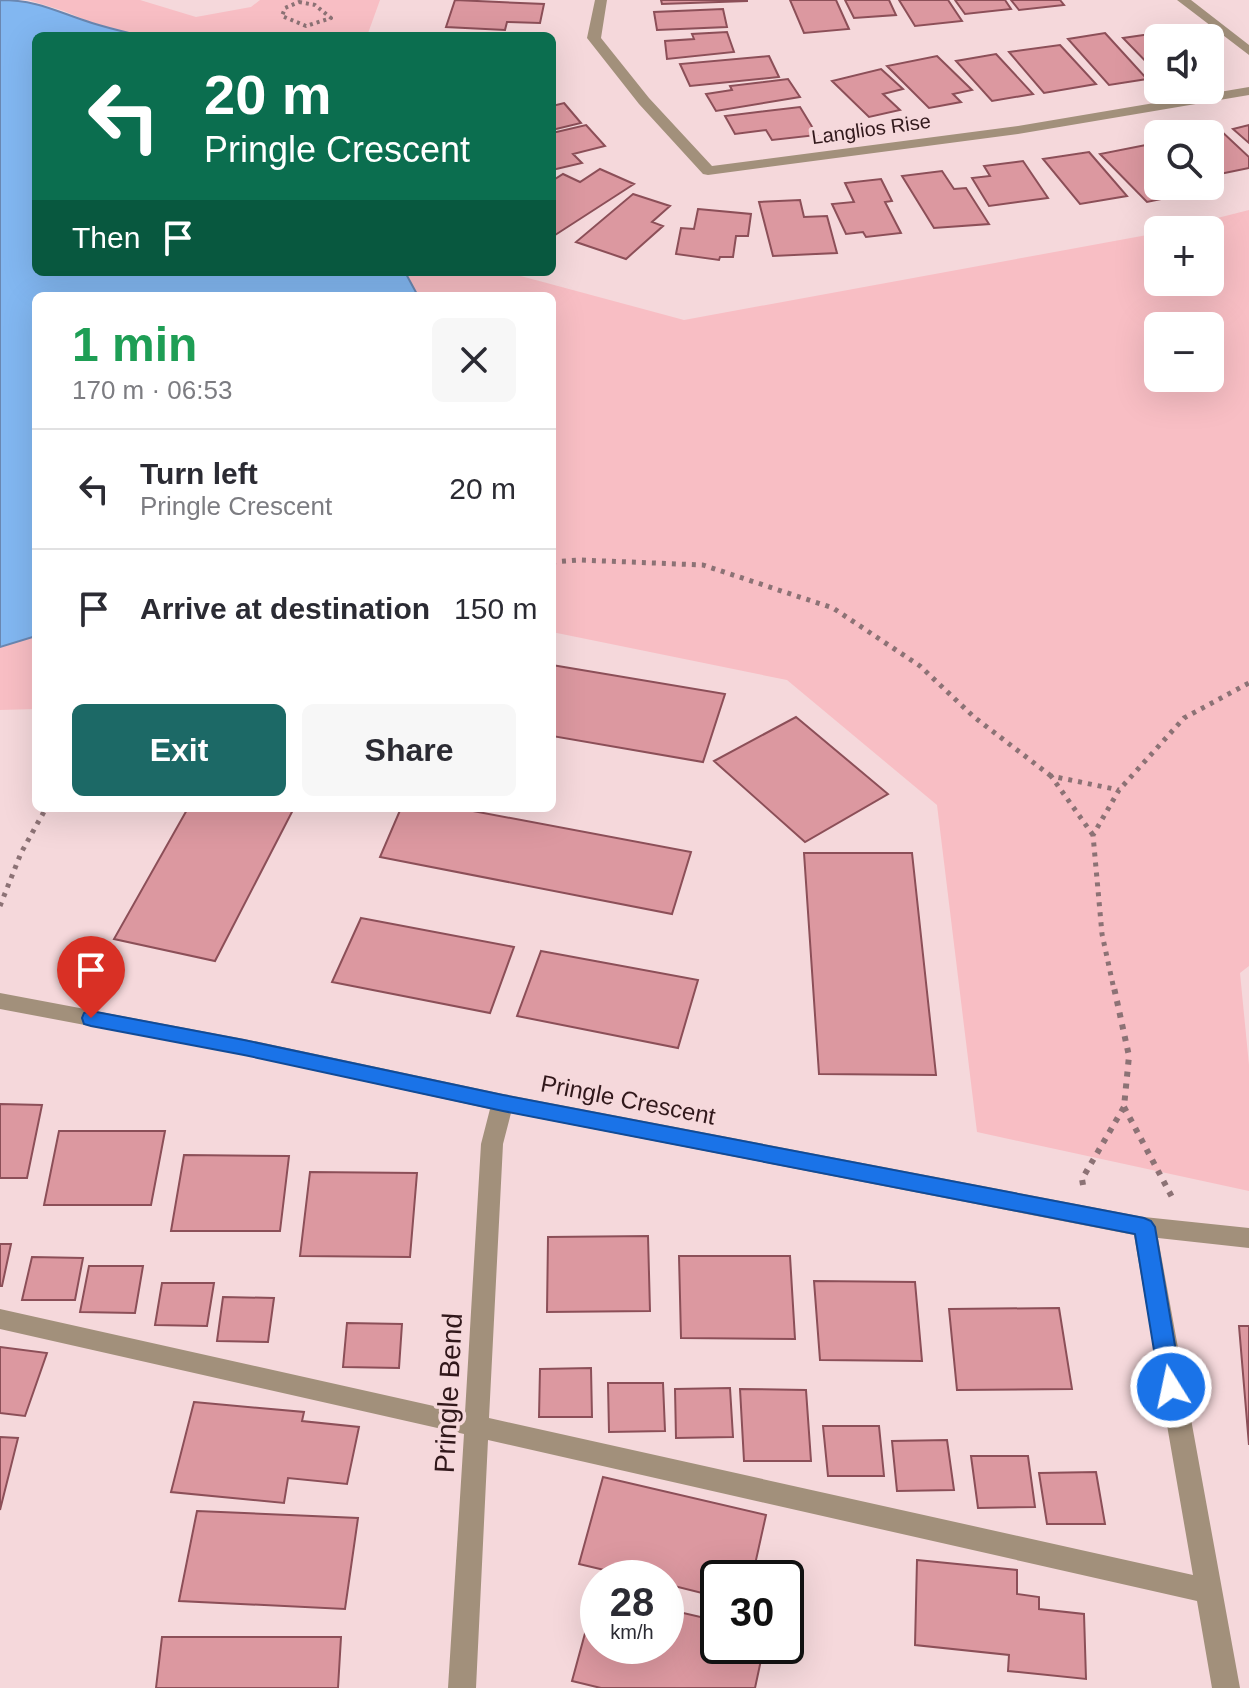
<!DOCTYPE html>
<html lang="en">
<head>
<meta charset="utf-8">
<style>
	body { margin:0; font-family:Helvetica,sans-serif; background:#f7f7f7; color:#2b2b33; height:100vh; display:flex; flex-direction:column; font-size:30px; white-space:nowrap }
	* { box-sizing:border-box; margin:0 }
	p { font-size:26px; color:#7c7c81 }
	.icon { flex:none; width:44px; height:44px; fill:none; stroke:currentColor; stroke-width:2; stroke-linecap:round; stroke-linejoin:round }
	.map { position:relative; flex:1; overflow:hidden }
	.panel { position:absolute; left:32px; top:292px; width:524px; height:520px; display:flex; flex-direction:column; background:#fff; border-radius:12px; box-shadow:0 8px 32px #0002 }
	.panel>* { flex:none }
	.banner { position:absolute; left:32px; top:32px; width:524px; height:244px; border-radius:12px; box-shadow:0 8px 32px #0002; background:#0b6e4f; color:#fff; overflow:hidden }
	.tools { position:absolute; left:1144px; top:24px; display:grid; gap:16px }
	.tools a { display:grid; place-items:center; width:80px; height:80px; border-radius:12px; background:#fff; box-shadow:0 8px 32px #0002; font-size:40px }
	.speed { position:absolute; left:580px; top:1560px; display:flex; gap:16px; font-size:40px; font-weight:700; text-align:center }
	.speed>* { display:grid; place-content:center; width:104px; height:104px; border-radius:50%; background:#fff; box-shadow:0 8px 32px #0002; line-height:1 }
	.speed small { font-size:20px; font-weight:400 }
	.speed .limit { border:4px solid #111; border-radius:12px; background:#fff; color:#111 }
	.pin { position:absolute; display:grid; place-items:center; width:68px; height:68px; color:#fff; margin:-82px -34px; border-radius:50% 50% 50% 0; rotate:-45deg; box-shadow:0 0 8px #0007 }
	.pin .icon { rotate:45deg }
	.me { position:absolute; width:88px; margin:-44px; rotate:350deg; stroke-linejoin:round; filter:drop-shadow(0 0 6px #0008) }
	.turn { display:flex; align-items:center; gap:28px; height:168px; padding:0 40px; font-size:36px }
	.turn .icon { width:104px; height:104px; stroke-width:2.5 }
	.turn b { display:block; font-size:56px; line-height:68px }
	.then { display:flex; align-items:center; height:76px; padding:0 40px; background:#0003; gap:16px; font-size:30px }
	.round { display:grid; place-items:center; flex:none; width:84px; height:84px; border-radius:12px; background:#f7f7f7 }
	.summary { display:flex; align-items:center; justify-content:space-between; height:136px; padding:0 40px }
	h1 { font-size:48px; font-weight:700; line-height:60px; color:#1e9e55 }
	.button { display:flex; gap:16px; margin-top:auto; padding:16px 40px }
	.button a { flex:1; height:92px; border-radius:12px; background:#1c6966; color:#fff; font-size:32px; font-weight:700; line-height:92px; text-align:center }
	.button a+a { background:#f7f7f7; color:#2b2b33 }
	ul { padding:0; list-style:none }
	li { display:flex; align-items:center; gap:24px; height:120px; padding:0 40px; border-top:2px solid #e1e1e2 }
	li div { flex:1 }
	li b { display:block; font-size:30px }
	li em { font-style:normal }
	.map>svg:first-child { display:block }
	.green { fill:#f8bec4; fill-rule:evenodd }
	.water { fill:#82b7f1; stroke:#6a87b1; stroke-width:2 }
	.building { fill:#dc98a0; stroke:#8c4f58; stroke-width:2 }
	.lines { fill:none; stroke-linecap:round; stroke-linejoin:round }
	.path-far2 { stroke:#8c7275; stroke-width:4; stroke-dasharray:3 4; stroke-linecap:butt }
	.path-far1 { stroke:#8c7275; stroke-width:5; stroke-dasharray:4 6; stroke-linecap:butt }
	.path { stroke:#8c7275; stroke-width:6; stroke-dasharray:5 7; stroke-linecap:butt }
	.minor { fill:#a2907b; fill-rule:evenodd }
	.route { fill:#1a73e8; stroke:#114b97; stroke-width:2 }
	.labels { text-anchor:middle; stroke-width:7; stroke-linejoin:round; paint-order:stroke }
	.far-street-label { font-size:20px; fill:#31181b; stroke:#f5d8db }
	.street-label { font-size:24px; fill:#31181b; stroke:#f5d8db }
	.near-street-label { font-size:28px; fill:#31181b; stroke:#f5d8db }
</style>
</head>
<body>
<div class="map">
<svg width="1249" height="1688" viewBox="0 0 1249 1688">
	<rect width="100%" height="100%" fill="#f5d8db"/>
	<path class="green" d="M28,0h112l56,17 55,-10 9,-7h120l-13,36h-226l-51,-14 -26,-11z
		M1249,210v756l-9,7 9,92v126l-272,-59 -40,-327 -150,-125 -235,-48v-336h-134l-13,-24h110l2,3 167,45 474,-87v49h52v-52h-40zM1210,326v52h-52v-52z
		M36,636v73l-36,1v-63z"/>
	<path class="water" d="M0,0c38,0 57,12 92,23 16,5 33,9 49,13h-105v236h369l13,24h-382v340l-36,11z"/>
	<path class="building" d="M455,0l89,4 -4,19 -33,-1 -2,8 -59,-3z
		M661,0h86v1l-85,3z
		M790,0h46l13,29 -45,4z
		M845,0h44l7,15 -42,3z
		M899,0h49l14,21 -47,5z
		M955,0h50l6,9 -46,5z
		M1011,0h49l4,5 -45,5z
		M723,9l4,18 -70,3 -3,-18z
		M1171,31l8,7h-21v36l-35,-36z
		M727,32l7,20 -67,7 -2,-18 29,-2 -2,-5z
		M1105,33l42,46 -38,6 -41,-46z
		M1060,45l36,39 -52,9 -35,-41z
		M996,54l37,40 -41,7 -36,-40z
		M769,56l10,21 -89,9 -10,-22z
		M937,56l35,34 -19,4 8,8 -32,6 -42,-42z
		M881,69l22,20 -20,5 17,16 -31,7 -37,-36z
		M788,79l12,18 -84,14 -10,-17 26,-4 -2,-4z
		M564,103l17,20 -29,7v-24z
		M800,107l17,28 -45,5 -6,-10 -31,4 -10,-18z
		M586,125l19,21 -32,8 9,9 -30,7v-37z
		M1249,125v18l-16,-14z
		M1219,129l30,28v11l-39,8v-42h-16z
		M1156,143l2,43h42l5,4 -58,12 -47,-48z
		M1089,152l38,44 -47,8 -37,-45z
		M1023,161l25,37 -59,8 -17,-28 18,-2 -6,-10z
		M600,169l34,15 -82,53v-56l11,-7 17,8z
		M942,171l12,18 12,-1 23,36 -55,4 -32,-52z
		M881,179l11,22 -7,1 16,31 -35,4 -3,-5 -17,2 -14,-30 22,-2 -9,-19z
		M633,194l37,12 -18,16 11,4 -37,33 -50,-17z
		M800,200l4,17 23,-1 10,37 -64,3 -14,-54z
		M698,209l53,5 -3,22h-12l-3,21h-13l-1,3 -43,-6 5,-26 13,1z
		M552,665l173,29 -22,68 -151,-26z
		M796,717l92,77 -83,48 -91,-81z
		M188,808h106l-79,153 -101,-22z
		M401,808h56l234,44 -19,62 -292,-57z
		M804,853h108l24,222 -117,-1z
		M361,918l153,29 -24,66 -158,-31z
		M541,951l157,29 -20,68 -161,-32z
		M0,1104l42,1 -15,73h-27z
		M59,1131h106l-14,74h-107z
		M184,1155l105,1 -9,75h-109z
		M310,1172l107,1 -7,84 -110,-1z
		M648,1236l2,75 -103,1 1,-75z
		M0,1244h11l-9,42h-2z
		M679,1256h111l5,83 -114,-1z
		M32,1257l51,1 -8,42h-53z
		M89,1266h54l-8,47 -55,-1z
		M814,1281l101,1 7,79 -102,-1z
		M162,1283h52l-7,43 -52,-1z
		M223,1297l51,1 -6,44 -51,-1z
		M1059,1308l13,81 -115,1 -8,-81z
		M347,1323l55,1 -3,44 -56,-1z
		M1239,1326h10v119z
		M0,1347l47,6 -22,63 -25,-3z
		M591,1368l1,49h-53l1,-48z
		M608,1383h55l2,48 -56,1z
		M730,1388l3,49 -57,1 -1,-49z
		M740,1389l66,1 5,71h-67z
		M194,1402l110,10 -2,9 57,6 -12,57 -59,-6 -4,25 -113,-11z
		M823,1426h56l5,50h-56z
		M0,1437l18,1 -18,72z
		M947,1440l7,50 -57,1 -5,-50z
		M971,1456h57l7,51 -57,1z
		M1096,1472l9,52h-58l-8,-51z
		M603,1477l163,38 -14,63h-34v19l-52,-13v-6h-28l-59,-14z
		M197,1511l161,7 -13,91 -166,-8z
		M917,1560l100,10v24l22,3v12l45,5 2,65 -78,-8 1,-16 -94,-10z
		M596,1593l2,53h68v-37l52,12v25h46l-9,42h-154l-29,-7z
		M162,1637h179l-3,51h-182z"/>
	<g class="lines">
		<path class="path-far2" d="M299,2l16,3 16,13 -25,8 -24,-10 3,-8z"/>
		<path class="path-far1" d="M552,562l28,-2 123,5 130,43 87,58 54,51 77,59
			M1093,835l-42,-59 68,14
			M0,906l21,-53 25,-45
			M1113,985l-11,-51 -9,-99 26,-45 65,-72 65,-35"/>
		<path class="path" d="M1124,1107l49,92
			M1083,1185l-1,-6 42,-72 5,-51 -16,-73"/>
		<path class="minor" d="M595,0h12l-6,38 48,60 63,68 306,-40 231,-39v8l-231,39 -310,41 -5,-1 -64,-70 -52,-66z
			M1177,0h14l58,45v10z
			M0,993l244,46 259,55 641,123 105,11v20l-91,-10 82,450h-28l-15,-87 -709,-161 -12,248h-28l16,-254 -464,-105v-20l465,104 16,-269 9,-35 -246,-54 -244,-46zM511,1113l623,122 59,340 -704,-157 14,-274z"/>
	</g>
	<path class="route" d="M91,1011l153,29 259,55 641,123 7,3 4,6 27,160 -3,7 -8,3 -8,-3 -3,-7 -25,-153 -632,-123 -259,-56 -153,-29 -7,-2 -2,-6 2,-5z"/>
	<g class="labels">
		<g class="far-street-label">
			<text transform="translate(871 129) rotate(-8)" y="7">Langlios Rise</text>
		</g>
		<g class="street-label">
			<text transform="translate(628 1100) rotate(11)" y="8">Pringle Crescent</text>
		</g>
		<g class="near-street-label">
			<text transform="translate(448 1393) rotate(-87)" y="10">Pringle Bend</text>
		</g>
	</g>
</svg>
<div class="tools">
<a><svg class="icon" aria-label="sound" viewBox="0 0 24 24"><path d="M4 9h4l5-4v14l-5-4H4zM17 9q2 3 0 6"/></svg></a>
<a><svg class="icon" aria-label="search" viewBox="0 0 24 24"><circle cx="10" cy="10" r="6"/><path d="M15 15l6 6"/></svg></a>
<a>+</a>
<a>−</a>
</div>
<div class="speed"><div>28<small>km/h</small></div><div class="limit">30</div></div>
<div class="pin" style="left:91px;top:1018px;background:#d93025"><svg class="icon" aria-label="arrive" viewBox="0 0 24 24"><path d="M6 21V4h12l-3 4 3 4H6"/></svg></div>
<svg class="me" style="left:1171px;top:1387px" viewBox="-20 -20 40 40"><circle r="17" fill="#1a73e8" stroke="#fff" stroke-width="3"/><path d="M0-11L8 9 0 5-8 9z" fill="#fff"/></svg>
<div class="banner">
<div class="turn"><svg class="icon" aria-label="left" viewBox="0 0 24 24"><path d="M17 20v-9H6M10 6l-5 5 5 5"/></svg><div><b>20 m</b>Pringle Crescent</div></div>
<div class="then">Then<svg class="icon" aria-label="arrive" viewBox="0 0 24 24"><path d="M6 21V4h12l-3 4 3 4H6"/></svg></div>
</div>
<section class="panel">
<div class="summary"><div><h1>1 min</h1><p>170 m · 06:53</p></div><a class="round"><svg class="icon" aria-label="close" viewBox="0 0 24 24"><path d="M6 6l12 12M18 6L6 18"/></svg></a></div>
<ul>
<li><svg class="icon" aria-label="left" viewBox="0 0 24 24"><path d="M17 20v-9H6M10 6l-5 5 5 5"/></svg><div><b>Turn left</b><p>Pringle Crescent</p></div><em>20 m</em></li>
<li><svg class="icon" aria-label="arrive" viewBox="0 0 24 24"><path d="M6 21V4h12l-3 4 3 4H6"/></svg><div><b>Arrive at destination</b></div><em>150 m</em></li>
</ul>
<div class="button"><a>Exit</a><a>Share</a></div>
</section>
</div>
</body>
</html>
